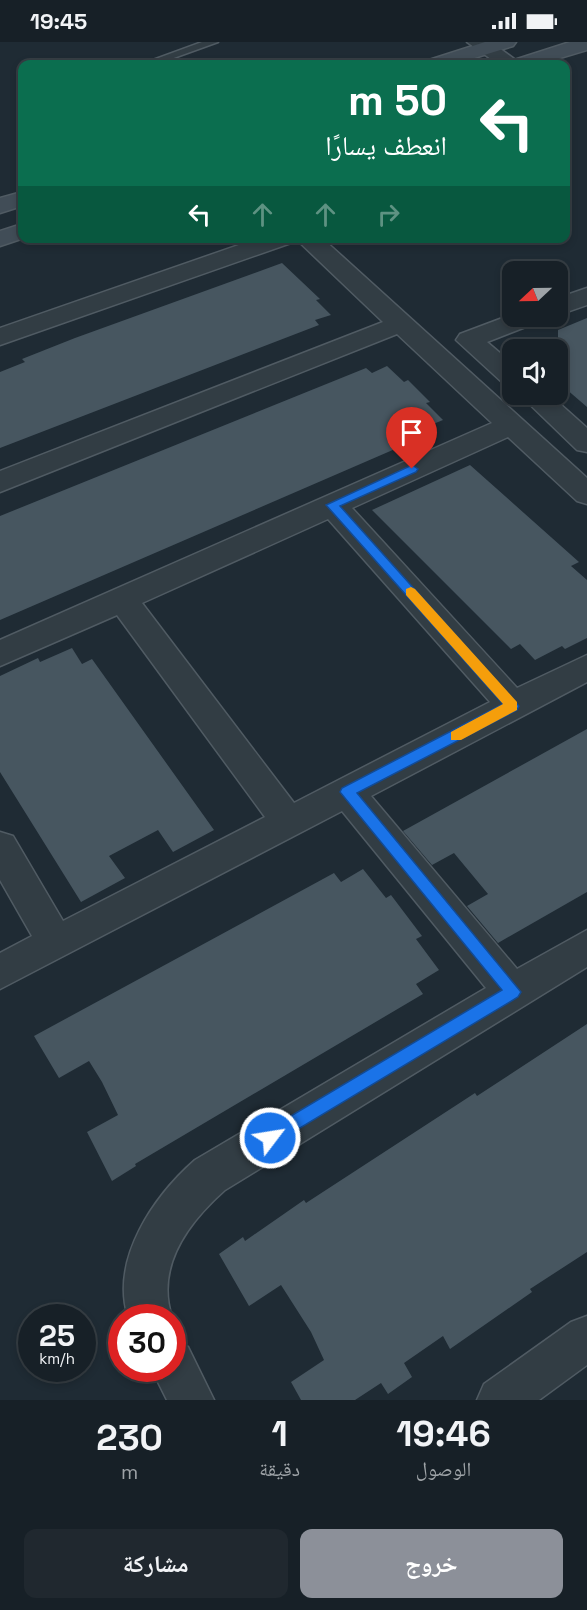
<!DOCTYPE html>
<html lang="ar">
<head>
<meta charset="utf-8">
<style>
	body { margin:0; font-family:"Space Grotesk","Noto Naskh Arabic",sans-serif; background:#20282f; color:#f1f3f6; direction:rtl; height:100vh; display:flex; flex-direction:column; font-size:22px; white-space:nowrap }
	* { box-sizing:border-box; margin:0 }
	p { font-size:20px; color:#9ea3a7 }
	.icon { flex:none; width:33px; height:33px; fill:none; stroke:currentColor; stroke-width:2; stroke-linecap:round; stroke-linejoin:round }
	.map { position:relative; height:1358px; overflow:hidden; direction:ltr }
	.side { display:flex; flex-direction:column; background:#172027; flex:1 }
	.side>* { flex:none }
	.top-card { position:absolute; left:18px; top:18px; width:552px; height:183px; border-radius:12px; box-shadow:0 3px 9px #0003,0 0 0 2px #363e44; direction:rtl; background:#0b6e4f; color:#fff; overflow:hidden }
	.needle { width:39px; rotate:248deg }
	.controls { position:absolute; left:502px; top:219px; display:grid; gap:12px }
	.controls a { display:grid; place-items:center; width:66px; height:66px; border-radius:12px; background:#172027; box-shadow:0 3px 9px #0003,0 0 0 2px #363e44; font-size:30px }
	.speed { position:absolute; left:18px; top:1262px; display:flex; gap:12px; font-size:30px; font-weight:700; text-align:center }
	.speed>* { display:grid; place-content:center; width:78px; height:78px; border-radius:50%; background:#172027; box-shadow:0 3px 9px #0003,0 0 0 2px #363e44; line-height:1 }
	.speed small { font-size:15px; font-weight:400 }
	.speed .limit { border:9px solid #d22; background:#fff; color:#111 }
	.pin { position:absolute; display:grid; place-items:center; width:51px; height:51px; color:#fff; margin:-62px -26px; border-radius:50% 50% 50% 0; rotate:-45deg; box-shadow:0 0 6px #0007 }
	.pin .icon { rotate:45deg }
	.me { position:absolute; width:66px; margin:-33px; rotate:59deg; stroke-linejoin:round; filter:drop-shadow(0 0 4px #0008) }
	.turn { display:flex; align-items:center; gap:21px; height:126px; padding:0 24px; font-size:27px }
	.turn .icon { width:78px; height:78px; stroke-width:2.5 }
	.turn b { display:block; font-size:42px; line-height:51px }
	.lanes { display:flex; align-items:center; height:57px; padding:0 24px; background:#0003; justify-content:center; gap:30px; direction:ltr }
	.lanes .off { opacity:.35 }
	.eta { display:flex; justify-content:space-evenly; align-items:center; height:102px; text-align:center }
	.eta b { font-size:36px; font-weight:800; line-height:42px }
	.button { display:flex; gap:12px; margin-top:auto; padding:12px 24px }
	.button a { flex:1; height:69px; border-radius:12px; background:#8c9099; color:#fff; font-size:24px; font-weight:800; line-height:69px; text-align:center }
	.button a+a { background:#20282f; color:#f1f3f6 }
	.status { display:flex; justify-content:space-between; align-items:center; height:42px; padding:0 30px; background:#172027; direction:ltr }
	.status svg { height:16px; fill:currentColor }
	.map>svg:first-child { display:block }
	.building { fill:#475660 }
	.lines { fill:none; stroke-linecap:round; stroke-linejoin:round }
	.service-casing { stroke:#505b63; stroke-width:3 }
	.minor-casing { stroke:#505b63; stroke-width:3 }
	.secondary-casing { stroke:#505b63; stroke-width:3 }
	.service { fill:#323d44; fill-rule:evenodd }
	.minor { fill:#323d44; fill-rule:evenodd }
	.secondary { fill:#414d57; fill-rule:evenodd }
	.route { fill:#1a73e8; stroke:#114b97; stroke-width:1.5 }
	.slow { fill:#f59e0b }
</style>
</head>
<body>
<div class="status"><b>19:45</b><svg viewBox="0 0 49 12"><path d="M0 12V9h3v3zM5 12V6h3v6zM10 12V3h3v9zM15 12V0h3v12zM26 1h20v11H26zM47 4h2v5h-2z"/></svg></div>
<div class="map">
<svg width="587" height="1358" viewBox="0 0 587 1358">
	<rect width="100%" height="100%" fill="#1f2b34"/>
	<path class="building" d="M282,221l38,36 -4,1 15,15 -16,5 4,5 -319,123v-76l25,-10 -3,-3 53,-21z
		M587,276v89l-29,-25v-52z
		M387,324l17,16 4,-2 22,22 -4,1 17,17 -17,7 6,6 -432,187v-104l366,-148 6,5z
		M470,423l109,97 -8,4 16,14v58l-22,11 -3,-3 -27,14 -15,-16 -9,5 -139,-139z
		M72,606l10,16 10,-5 122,171 -41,22 -15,-22 -49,26 16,22 -44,24 -81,-130v-96l38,-18 2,4z
		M587,687v163l-89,51 -31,-37 21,-12 -34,-41 -22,12 -29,-34z
		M363,827l23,29 5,-3 31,41 -6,3 23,31 -23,14 7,10 -288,170 1,2 -24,15 -25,-49 31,-17 -16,-33 -13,-21 -30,17 -25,-42 300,-163 7,9z
		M587,982v228l-57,37 2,3 -82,57 -7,-13 -39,27 8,14 -24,17 -7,-11 -26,17h-54l-10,-18 33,-22 -13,-28 -30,-47 -32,21 -30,-52 24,-17 2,4 59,-41 2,3 169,-110 2,3z"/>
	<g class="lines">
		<defs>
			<path id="service" d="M202,0h16l-61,22h-15z"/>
			<path id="minor" d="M467,0h24l30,22h-23z
				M259,196h36l-4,5 -291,102v-17z
				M295,196h27l265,240v26l-10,-3 -69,-64 -156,71 165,180 70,-33v27l-216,114 146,173 70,-39v37l-362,223c-36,32 -70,76 -53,127h-44c-18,-58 26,-121 67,-157l291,-172 -144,-177 -342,178v-36l32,-17 -32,-56v-48l13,4 50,85 202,-104 -148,-202 -117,51v-26l492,-217 -95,-89 -397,158v-21l383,-149zM328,477l162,183 -196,101 -152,-200z
				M587,246v17l-29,10v-17z
				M513,272v2h31l-3,5 -54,21 26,22v22l-9,-2 -48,-44 4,-6z
				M519,352h30l38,34v24l-10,-2z
				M587,1274v49l-48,35h-62l7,-16 87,-62z
				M172,1299l16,6 26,53h-47l-16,-32h21z"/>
			<path id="secondary" d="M485,0h31l-3,4 -58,18h-29l3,-4z
				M570,0h17v8l-47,14h-29l3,-4z
				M22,150v14l-22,7v-15z
				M22,182l2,14 -24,8v-15z"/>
		</defs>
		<use href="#service" class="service-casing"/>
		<use href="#minor" class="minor-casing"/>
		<use href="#secondary" class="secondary-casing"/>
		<use href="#service" class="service"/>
		<use href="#minor" class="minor"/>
		<use href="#secondary" class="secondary"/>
	</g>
	<path class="route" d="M412,423l6,4 -2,3 -76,34 179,200 -2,4 -160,83 164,199 -3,5 -248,149 -6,-2 -2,-6 2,-6 238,-142 -162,-198 2,-4 161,-84 -177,-199z"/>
	<path class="slow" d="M411,545l4,2 102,113v8l-56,30h-10v-8l52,-28 -97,-109v-6z"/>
</svg>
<div class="controls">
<a><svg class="needle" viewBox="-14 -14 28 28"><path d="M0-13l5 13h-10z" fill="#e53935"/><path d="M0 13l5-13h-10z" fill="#9ea3a7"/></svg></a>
<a><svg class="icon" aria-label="sound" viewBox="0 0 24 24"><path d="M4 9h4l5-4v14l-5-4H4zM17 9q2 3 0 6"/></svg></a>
</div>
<div class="speed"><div>25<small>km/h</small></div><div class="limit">30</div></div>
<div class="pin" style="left:412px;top:427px;background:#d93025"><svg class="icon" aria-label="arrive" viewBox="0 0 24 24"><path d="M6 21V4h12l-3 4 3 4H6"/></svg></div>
<svg class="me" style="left:270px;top:1096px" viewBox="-20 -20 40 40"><circle r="17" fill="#1a73e8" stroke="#fff" stroke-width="3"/><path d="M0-11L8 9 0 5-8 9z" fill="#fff"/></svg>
<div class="top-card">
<div class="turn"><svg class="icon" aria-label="left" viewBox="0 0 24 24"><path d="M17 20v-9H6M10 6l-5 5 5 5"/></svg><div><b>50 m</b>انعطف يسارًا</div></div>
<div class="lanes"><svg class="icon" aria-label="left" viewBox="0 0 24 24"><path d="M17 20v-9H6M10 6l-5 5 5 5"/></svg><svg class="icon off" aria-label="ahead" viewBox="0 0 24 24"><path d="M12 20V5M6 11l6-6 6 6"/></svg><svg class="icon off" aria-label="ahead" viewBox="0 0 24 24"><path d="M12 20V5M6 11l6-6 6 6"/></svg><svg class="icon off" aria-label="right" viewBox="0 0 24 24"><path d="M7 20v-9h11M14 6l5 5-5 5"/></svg></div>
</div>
</div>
<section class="side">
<div class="eta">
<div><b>19:46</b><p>الوصول</p></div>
<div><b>1</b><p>دقيقة</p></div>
<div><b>230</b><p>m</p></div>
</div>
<div class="button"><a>خروج</a><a>مشاركة</a></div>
</section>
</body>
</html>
